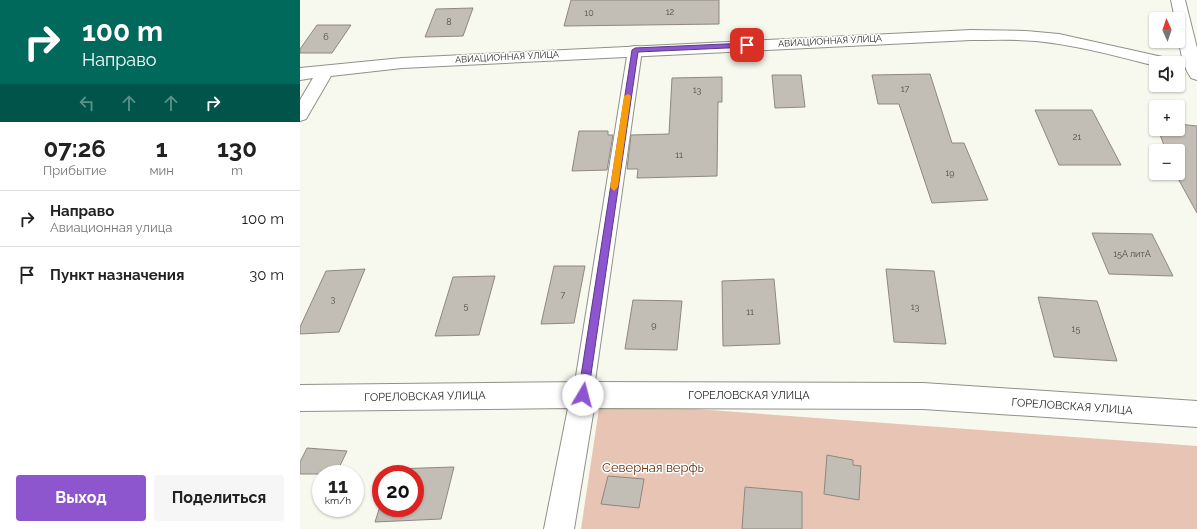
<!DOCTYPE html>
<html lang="ru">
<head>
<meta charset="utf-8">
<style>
	body { margin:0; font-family:Raleway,sans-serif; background:#f6f6f6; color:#222; height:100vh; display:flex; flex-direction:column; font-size:15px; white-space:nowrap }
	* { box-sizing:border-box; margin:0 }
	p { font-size:13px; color:#767676 }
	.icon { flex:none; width:22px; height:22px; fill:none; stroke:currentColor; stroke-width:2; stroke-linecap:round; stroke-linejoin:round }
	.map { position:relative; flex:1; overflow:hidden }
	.panel { display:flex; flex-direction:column; background:#fff; width:300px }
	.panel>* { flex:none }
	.top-card { background:#00695c; color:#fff; overflow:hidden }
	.needle { width:26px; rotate:357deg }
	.tools { position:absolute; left:849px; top:12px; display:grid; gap:8px }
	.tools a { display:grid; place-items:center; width:36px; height:36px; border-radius:4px; background:#fff; box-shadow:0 1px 3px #0004; font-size:20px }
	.speed { position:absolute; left:12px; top:465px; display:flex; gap:8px; font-size:20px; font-weight:700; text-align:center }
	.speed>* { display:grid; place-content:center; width:52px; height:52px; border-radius:50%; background:#fff; box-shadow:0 1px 3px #0004; line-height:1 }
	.speed small { font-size:10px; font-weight:400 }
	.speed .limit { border:6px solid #d22; background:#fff; color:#111 }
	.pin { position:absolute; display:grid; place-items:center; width:34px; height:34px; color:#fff; margin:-17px; border-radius:8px; box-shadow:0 2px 6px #0006 }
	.me { position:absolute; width:44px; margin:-22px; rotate:8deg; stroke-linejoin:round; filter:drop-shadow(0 0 3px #0008) }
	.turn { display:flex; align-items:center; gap:14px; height:84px; padding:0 16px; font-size:18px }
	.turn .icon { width:52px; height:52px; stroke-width:2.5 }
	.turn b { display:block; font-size:28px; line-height:34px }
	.lanes { display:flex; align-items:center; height:38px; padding:0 16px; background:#0003; justify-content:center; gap:20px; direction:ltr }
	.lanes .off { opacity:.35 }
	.eta { display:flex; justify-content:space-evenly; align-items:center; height:68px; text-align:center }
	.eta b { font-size:24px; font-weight:700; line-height:28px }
	.button { display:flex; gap:8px; margin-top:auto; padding:8px 16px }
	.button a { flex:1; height:46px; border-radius:4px; background:#8d56ce; color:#fff; font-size:16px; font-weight:700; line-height:46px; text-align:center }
	.button a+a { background:#f6f6f6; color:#222 }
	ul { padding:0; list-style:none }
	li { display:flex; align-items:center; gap:12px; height:56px; padding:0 16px; border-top:1px solid #e0e0e0 }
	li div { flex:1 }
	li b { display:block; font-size:15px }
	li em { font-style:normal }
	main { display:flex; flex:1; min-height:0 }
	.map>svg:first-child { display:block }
	.green { fill:#e7c4b4 }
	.building { fill:#c3beb5; stroke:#8e8880 }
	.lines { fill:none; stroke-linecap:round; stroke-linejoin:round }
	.service-casing { stroke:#909288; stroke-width:2 }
	.minor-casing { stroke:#909288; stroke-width:2 }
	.service { fill:#fff; fill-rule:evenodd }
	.minor { fill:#fff; fill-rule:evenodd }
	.route { fill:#8d56ce; stroke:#5c3886 }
	.slow { fill:#f59e0b }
	.labels { text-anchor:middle; stroke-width:3; stroke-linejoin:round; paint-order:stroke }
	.number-label { font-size:9px; fill:#4d4d48 }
	.far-street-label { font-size:9px; fill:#262723; stroke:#fff }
	.street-label { font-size:11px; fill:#262723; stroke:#fff }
	.near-park-label { font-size:13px; fill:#6d3111; stroke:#fff }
</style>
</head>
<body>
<main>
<section class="panel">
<div class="top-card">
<div class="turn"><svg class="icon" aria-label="right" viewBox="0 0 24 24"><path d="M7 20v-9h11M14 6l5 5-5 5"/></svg><div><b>100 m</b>Направо</div></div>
<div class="lanes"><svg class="icon off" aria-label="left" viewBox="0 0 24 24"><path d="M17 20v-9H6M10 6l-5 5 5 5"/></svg><svg class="icon off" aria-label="ahead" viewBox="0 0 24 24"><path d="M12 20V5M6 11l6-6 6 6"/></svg><svg class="icon off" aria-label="ahead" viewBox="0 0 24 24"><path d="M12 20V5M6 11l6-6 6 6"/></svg><svg class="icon" aria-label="right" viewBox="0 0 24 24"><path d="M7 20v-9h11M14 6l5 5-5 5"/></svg></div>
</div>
<div class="eta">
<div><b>07:26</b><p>Прибытие</p></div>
<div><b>1</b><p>мин</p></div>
<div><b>130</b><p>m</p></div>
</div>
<ul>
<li><svg class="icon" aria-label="right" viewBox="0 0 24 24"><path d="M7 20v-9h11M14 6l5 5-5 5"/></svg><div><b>Направо</b><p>Авиационная улица</p></div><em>100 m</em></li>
<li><svg class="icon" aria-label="arrive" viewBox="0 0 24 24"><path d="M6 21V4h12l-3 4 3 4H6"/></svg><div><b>Пункт назначения</b></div><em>30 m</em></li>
</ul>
<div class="button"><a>Выход</a><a>Поделиться</a></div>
</section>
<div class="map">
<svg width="897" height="529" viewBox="0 0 897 529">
	<rect width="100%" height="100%" fill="#f7f8ee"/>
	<path class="green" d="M300,402l597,44v83h-616z"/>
	<path class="building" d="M271,0h148v24l-155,2z
		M173,8l-10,28 -38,1 11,-28z
		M17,25h34l-19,28h-32v-4z
		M630,74l22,69h12l24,57 -56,3 -33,-99h-21l-6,-29z
		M472,75h29l4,32 -30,1z
		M422,77v25h-4l-1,74 -80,2 1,-9h-11l4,-34 38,-1 3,-56z
		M735,110h57l29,55h-62z
		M878,124l19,2v87l-22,-40h3v-22h-12l-8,-22h20z
		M279,131h29v4h5l-6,35 -35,1z
		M792,233l60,1 21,42 -64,-2z
		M254,266h31l-11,57 -33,1z
		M65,269l-26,63 -39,2v-7l26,-56z
		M586,269l48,2 12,73 -52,-2z
		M195,276l-16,59 -44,1 18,-59z
		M474,279l6,65 -57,2 -1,-65z
		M738,297l59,4 20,60 -63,-4z
		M333,300l49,1 -5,49 -52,-1z
		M7,448l40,3 -11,23h-36v-12z
		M527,455l26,5v5l8,1 -2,34 -35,-6z
		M154,467l-13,52 -66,3 6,-19v5h34v-34h-25l2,-5z
		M308,476l36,3 -5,29 -38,-4z
		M445,487l57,5v37h-60z"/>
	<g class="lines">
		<defs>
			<path id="service" d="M335,46l5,1 2,3 -49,345 -3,7 -7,3 -7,-3 -3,-7 55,-345 2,-3z"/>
			<path id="minor" d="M871,0h14l12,48v32l-6,-2c-11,-16 -13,-40 -13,-59h-3z
				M671,30l55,1 33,3 108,24 6,1 2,4h-19v3c-40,-10 -80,-21 -120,-25 -22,-2 -44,-1 -65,-1l-569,28 -71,8 -25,43 -6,2v-21l13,-22 -13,2v-12l102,-10z
				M283,382l340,1 274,18v26l-274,-18 -329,-1 -20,121h-30l24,-121 -268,3v-26z"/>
		</defs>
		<use href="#service" class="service-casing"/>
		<use href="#minor" class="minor-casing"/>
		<use href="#service" class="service"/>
		<use href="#minor" class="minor"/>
	</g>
	<path class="route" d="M447,43l3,2 -1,2 -111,5 -50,343 -1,3 -4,2 -4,-2 -1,-3 54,-345 3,-2z"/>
	<path class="slow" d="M328,94l3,2 -13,91 -4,4 -4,-4 14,-91z"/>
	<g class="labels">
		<g class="number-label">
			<text x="370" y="15">12</text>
			<text x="289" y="16">10</text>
			<text x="149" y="25">8</text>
			<text x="26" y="40">6</text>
			<text x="605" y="92">17</text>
			<text x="397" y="93">13</text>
			<text x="777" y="140">21</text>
			<text x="379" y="158">11</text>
			<text x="650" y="176">19</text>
			<text x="832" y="257">15А литА</text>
			<text x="263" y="298">7</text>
			<text x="33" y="302">3</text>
			<text x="166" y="309">5</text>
			<text x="615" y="310">13</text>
			<text x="450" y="315">11</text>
			<text x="354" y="328">9</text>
			<text x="776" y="332">15</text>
		</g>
		<g class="far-street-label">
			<text transform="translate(530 41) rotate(-3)" y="3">АВИАЦИОННАЯ УЛИЦА</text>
			<text transform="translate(207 57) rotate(-3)" y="3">АВИАЦИОННАЯ УЛИЦА</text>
		</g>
		<g class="street-label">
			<text x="449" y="399">ГОРЕЛОВСКАЯ УЛИЦА</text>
			<text transform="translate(125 396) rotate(-1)" y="4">ГОРЕЛОВСКАЯ УЛИЦА</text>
			<text transform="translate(772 406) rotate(4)" y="4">ГОРЕЛОВСКАЯ УЛИЦА</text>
		</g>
		<g class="near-park-label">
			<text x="353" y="472">Северная верфь</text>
		</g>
	</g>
</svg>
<div class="tools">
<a><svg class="needle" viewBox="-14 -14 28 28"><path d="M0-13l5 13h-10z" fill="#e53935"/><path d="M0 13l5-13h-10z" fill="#767676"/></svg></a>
<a><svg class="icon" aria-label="sound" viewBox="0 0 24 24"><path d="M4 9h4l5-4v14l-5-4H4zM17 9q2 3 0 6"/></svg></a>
<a>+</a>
<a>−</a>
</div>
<div class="speed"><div>11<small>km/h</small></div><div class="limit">20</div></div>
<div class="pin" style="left:447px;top:45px;background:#d93025"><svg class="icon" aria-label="arrive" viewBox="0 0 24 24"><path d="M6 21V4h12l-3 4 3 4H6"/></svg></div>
<svg class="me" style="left:283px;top:395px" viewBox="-20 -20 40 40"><circle r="19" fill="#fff"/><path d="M0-13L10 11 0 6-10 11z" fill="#8d56ce"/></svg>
</div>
</main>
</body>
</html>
